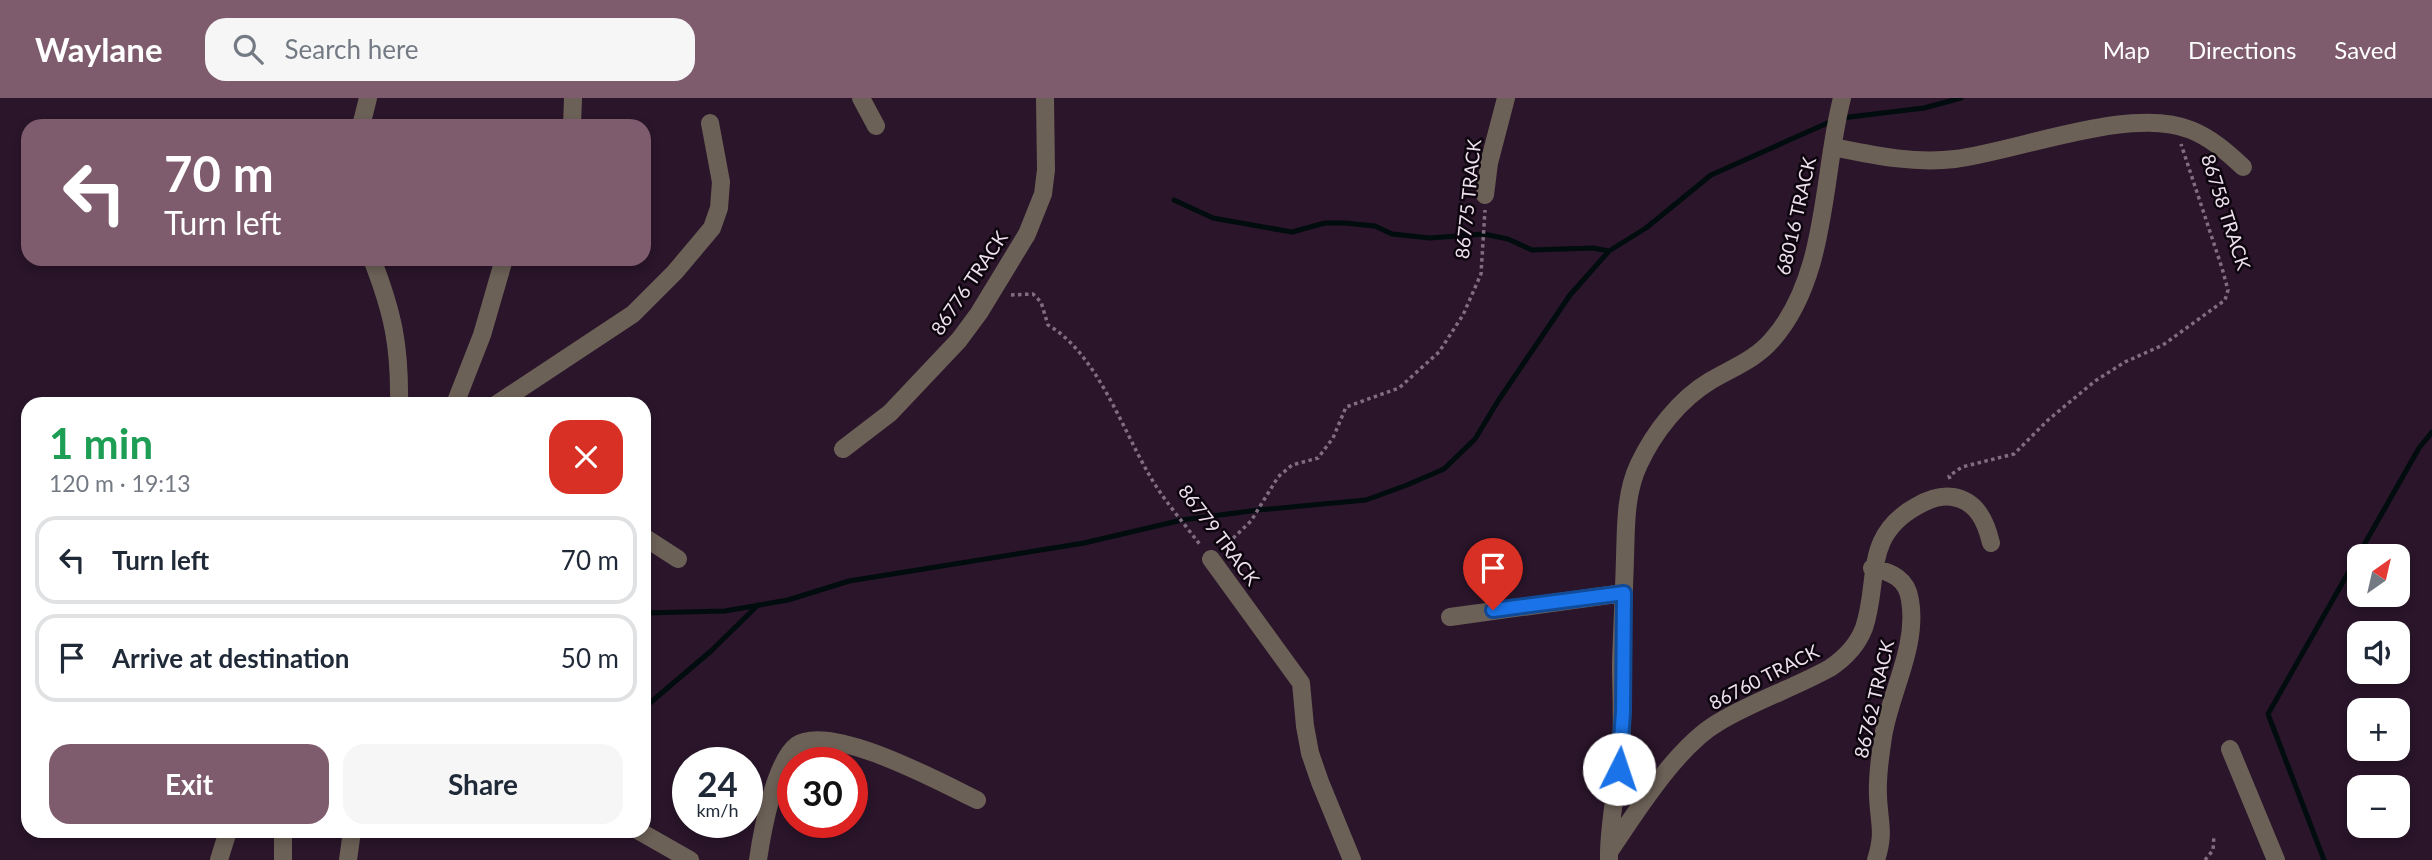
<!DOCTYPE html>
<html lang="en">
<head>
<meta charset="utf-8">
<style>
	body { margin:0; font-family:Lato,sans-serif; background:#f6f6f7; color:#1f2937; height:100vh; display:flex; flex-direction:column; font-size:26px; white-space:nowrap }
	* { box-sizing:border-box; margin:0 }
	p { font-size:23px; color:#747a83 }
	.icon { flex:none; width:38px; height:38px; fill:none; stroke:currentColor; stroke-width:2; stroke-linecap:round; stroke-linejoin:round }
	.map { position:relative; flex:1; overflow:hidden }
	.panel { position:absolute; left:21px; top:299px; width:630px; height:441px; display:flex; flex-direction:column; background:#fff; border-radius:21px; box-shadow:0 4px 10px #0003 }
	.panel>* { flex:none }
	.hud { position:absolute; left:21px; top:21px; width:630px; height:147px; border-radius:21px; box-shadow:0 4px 10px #0003; background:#7e5c6d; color:#fff; overflow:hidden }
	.needle { width:46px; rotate:34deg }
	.fabs { position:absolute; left:2347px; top:446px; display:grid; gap:14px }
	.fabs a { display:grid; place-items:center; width:63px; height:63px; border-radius:14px; background:#fff; box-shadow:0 4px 10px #0003; font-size:35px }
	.speed { position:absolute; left:672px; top:649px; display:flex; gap:14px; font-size:35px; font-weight:700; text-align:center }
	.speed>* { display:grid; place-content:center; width:91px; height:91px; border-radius:50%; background:#fff; box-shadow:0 4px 10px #0003; line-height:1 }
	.speed small { font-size:18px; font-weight:400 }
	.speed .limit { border:10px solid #d22; background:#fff; color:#111 }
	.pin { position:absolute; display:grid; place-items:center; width:60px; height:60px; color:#fff; margin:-72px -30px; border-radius:50% 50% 50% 0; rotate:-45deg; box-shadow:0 0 7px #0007 }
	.pin .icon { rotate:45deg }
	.me { position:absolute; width:77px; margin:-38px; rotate:4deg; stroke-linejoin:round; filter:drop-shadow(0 0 5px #0008) }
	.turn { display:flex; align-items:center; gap:24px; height:147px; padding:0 28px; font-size:32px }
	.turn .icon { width:91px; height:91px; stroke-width:2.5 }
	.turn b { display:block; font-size:49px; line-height:60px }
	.round { display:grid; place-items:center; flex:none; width:74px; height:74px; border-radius:21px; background:#f6f6f7 }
	.headline { display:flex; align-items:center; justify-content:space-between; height:119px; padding:0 28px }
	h1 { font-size:42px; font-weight:700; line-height:52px; color:#1e9e55 }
	.button { display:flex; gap:14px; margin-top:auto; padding:14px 28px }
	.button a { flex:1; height:80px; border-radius:21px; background:#7e5c6d; color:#fff; font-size:28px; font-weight:700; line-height:80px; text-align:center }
	.button a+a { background:#f6f6f7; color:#1f2937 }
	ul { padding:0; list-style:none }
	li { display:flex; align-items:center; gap:21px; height:88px; margin:0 14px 10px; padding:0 14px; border:4px solid #e0e1e3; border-radius:21px }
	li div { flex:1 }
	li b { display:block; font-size:26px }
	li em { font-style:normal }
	header { display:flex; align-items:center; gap:42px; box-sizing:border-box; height:98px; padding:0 35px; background:#7e5c6d; color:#fff }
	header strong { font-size:33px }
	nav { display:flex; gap:38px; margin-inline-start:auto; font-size:24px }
	.search { width:490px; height:63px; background:#f6f6f7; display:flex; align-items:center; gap:18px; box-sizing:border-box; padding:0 24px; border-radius:21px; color:#747a83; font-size:26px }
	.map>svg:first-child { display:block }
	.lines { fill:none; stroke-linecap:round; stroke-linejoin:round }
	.stream { stroke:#000c0e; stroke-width:5 }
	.path { stroke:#806d7f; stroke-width:3.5; stroke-dasharray:3.5 3.5; stroke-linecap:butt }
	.minor { stroke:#6c6157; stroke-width:18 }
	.route-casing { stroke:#114b97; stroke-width:18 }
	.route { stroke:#1a73e8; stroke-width:12 }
	.labels { text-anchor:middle; stroke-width:5; stroke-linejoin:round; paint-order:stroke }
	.street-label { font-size:19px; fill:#eedfed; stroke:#0d050d }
</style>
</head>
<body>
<header>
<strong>Waylane</strong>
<div class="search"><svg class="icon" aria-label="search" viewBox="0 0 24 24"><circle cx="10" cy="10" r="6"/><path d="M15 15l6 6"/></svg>Search here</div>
<nav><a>Map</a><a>Directions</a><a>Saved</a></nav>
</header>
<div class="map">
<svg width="2432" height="762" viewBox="0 0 2432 762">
	<rect width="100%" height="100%" fill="#2a152a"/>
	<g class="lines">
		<path class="stream" d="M1841,20l83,-10 37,-10
			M1174,102l39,18 79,14 33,-9h20l30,3 17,8 38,4 54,-4 24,5 24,11 61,-2 16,3
			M644,515l81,-2 63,-11 61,-19 235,-38 98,-23 76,-10 108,-10 41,-15 37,-16 31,-30 23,-38 72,-106 39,-44 37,-23 65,-53 121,-54
			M644,610l67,-57 47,-46
			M2324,762l-56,-146 151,-266 13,-16"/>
		<path class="path" d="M1011,197l22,-1 8,8 7,23c47,27 73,100 99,146 14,26 36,51 54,75
			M1950,381l-1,-3 13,-9 52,-13 34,-34 47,-39 30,-19 38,-17 62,-45 3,-10 -6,-22 -41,-124
			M1223,450l28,-27 27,-44 14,-12 26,-7 15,-20 13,-31 53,-19 40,-36 24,-37 18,-41 4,-64
			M2205,762l8,-10 1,-15"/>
		<path class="minor" d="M861,0l15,28
			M361,28l7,-28
			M572,28l1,-28
			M1833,49c40,8 80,17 122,12 64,-8 177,-54 236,-29 20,8 36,22 52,37
			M1485,97l4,-32 17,-65
			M372,161c21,54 28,87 27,145
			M455,306l27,-69 22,-76
			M497,306l136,-90 42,-42 37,-44 7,-20 2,-26 -11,-59
			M843,351l47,-36 69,-73 20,-27 48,-79 16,-40 3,-24 -1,-72
			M644,439l34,22
			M1211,461l90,124 4,43 5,27 10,29 32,78
			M1872,470c20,4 35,11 38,32 8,47 -20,92 -27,137 -3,19 -6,40 -5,59 1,27 7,36 -2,64
			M1450,519l174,-24
			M2230,651l46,111
			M639,733l51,29
			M1609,754c27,-40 68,-106 110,-130 35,-21 75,-34 111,-54 15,-10 27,-22 34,-40 16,-47 -2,-92 53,-122 12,-7 23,-11 36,-9 24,4 33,25 38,46
			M219,762l9,-29
			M283,762v-29
			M348,762l4,-29
			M758,762c4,-28 17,-99 39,-115 33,-23 147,39 180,55
			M1609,762c-1,-39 10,-77 12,-116 2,-27 0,-53 0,-80 1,-35 3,-70 4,-106 1,-31 0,-65 14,-94 15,-32 41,-65 71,-83 22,-13 46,-22 62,-41 56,-63 50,-165 70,-242"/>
	</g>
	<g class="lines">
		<defs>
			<path id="route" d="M1493,512l131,-17 -1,119 -4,57"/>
		</defs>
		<use href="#route" class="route-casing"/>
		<use href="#route" class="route"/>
	</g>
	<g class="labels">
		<g class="street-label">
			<text transform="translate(1468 101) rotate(-84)" y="7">86775 TRACK</text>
			<text transform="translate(2226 114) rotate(72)" y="7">86758 TRACK</text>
			<text transform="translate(1796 118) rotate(-77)" y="7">68016 TRACK</text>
			<text transform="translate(969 185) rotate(-56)" y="7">86776 TRACK</text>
			<text transform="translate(1219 437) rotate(53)" y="7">86779 TRACK</text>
			<text transform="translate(1764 579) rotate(-27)" y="7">86760 TRACK</text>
			<text transform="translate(1874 601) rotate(-77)" y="7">86762 TRACK</text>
		</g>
	</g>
</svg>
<div class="fabs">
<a><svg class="needle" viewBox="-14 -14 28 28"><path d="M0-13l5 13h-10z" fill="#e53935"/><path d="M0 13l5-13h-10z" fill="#747a83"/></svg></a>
<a><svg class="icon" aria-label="sound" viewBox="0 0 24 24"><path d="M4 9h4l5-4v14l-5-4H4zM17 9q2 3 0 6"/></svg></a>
<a>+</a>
<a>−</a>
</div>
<div class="speed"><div>24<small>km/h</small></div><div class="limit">30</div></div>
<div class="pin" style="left:1493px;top:512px;background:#d93025"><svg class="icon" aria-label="arrive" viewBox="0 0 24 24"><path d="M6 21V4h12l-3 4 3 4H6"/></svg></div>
<svg class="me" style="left:1619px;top:671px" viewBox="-20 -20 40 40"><circle r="19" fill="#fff"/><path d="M0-13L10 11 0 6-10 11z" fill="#1a73e8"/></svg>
<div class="hud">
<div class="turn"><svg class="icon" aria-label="left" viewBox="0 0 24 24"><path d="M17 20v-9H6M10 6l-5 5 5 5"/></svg><div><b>70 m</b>Turn left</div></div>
</div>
<section class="panel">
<div class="headline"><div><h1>1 min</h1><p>120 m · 19:13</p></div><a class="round" style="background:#d93025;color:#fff"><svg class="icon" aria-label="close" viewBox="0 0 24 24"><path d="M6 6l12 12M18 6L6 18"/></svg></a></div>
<ul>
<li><svg class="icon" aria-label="left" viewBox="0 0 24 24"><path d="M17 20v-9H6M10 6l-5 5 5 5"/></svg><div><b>Turn left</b></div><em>70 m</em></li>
<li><svg class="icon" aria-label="arrive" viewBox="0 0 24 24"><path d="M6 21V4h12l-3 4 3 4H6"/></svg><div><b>Arrive at destination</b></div><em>50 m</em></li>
</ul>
<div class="button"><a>Exit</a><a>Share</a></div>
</section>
</div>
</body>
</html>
